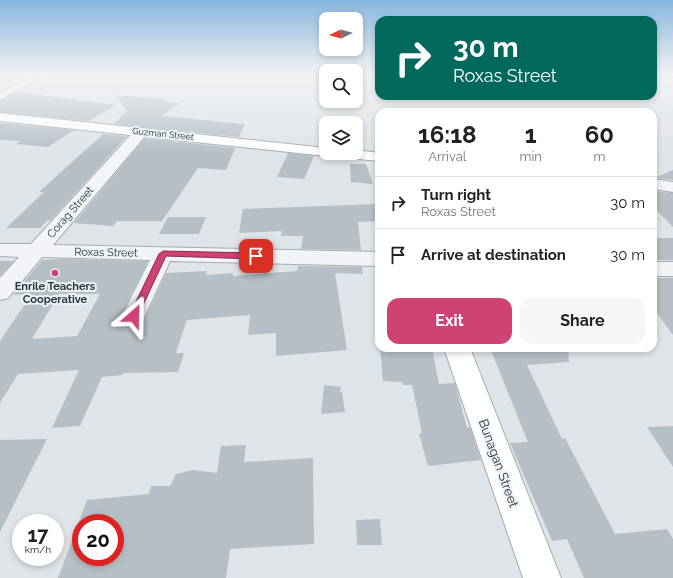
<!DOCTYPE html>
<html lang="en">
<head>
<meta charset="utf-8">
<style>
	body { margin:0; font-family:Raleway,sans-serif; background:#f6f6f6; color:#222; height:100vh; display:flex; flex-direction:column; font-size:15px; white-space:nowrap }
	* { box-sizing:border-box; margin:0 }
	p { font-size:13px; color:#767676 }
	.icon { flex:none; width:22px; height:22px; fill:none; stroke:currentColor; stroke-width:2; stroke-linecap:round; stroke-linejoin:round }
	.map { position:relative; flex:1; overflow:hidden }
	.side { position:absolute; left:375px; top:108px; width:282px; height:244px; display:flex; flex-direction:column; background:#fff; border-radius:12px; box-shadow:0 2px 6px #0003 }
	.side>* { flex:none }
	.top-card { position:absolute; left:375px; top:16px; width:282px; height:84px; border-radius:12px; box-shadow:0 2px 6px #0003; background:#00695c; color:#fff; overflow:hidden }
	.needle { width:26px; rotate:264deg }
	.buttons { position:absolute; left:319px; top:12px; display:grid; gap:8px }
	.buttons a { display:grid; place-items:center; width:44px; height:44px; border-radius:8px; background:#fff; box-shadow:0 2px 6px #0003; font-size:20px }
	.speed { position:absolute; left:12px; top:514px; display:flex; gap:8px; font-size:20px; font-weight:700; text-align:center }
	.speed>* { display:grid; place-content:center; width:52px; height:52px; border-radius:50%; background:#fff; box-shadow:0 2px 6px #0003; line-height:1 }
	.speed small { font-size:10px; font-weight:400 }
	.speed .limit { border:6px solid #d22; background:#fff; color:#111 }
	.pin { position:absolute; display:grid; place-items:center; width:34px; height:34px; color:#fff; margin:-17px; border-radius:8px; box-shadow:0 2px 6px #0006 }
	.me { position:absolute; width:44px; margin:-22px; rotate:25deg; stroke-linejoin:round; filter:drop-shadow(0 0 3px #0008) }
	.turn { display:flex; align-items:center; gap:14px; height:84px; padding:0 12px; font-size:18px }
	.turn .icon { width:52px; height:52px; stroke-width:2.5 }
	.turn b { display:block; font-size:28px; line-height:34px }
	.eta { display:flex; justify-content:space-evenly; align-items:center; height:68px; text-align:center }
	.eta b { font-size:24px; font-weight:700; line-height:28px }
	.button { display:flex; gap:8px; margin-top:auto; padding:8px 12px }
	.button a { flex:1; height:46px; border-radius:12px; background:#cf4274; color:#fff; font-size:16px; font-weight:700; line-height:46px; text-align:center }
	.button a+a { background:#f6f6f6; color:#222 }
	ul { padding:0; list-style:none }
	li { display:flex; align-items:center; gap:12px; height:52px; padding:0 12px; border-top:1px solid #e0e0e0 }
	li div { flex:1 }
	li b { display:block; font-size:15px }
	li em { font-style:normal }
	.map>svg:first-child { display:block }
	.building { fill:#b6bfc5; fill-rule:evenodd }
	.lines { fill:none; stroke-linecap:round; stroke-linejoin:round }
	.minor-casing { stroke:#a4acb2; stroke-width:2 }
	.major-casing { stroke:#9eabb4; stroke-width:2 }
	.minor { fill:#f2f4f7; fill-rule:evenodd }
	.major { fill:#fff; fill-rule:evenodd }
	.route { fill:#cf4274; stroke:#872b4b }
	.poi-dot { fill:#cf4274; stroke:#eef3f6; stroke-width:1.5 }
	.labels { text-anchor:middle; stroke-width:4; stroke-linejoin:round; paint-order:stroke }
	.far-street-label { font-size:9px; fill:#283540; stroke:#eef3f6 }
	.street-label { font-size:11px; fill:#283540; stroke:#eef3f6 }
	.poi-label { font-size:11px; font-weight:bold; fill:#283540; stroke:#eef3f6 }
	.near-street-label { font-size:13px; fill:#283540; stroke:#eef3f6 }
</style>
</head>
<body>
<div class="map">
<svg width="673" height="578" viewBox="0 0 673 578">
	<rect width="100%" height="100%" fill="#dfe4e8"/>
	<path class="building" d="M17,92l99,13 -27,16 -89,-9v-11z
		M115,95l51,4 -3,2 17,2 -18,13 83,8 -6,13 -125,-13 13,-13z
		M0,123l74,7 -26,17 -32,-3 4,-3 -20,-1z
		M103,134l24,2 -77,85 -2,-1 -8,8h-34l38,-36h-5z
		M145,138l90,10 -9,22 -28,-2 -36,53h-45l-4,5 -39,-3z
		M288,153l26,3 -10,23 -27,-2z
		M350,164h16l7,20 -22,-2z
		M673,170v10l-18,-2z
		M653,191l20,2v34l-20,-20z
		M379,204v17l-21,1 3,28 -60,-1 2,-13h-22l1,-5 -43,2 4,-24z
		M168,217h38l-7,17h-40z
		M653,238h20v22h-20z
		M61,259l87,2 -27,54 4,8 8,3 10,-3 23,-50 41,-2 -1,4 27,-2v3l64,-5 1,-5 64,1 1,7 -28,-1 12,77 -71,6v-23l-28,2 2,-20 -63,5 -11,33h8l-6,19 -55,1 -1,2 -20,2 -22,49 -28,2 27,-58 -61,4 -18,29v-62l32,-47 -19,1 29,-35zM59,294h41l-23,42 -45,3z
		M0,261h14l-14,15z
		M653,278h20v57l-20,-27z
		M380,348h52l7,36 16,-1 12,45 3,-1 11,33 -53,6 -9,-32 3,-1 -10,-48h-9l-1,-3 -19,-1z
		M490,348h78l1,14 -42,3 35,74 3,-1 50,96 52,-5 6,10v39h-89l-17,-39 -15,2 -42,-98 18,-1z
		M324,385l17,2 -1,5h2l3,20 -24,2z
		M673,426v41l-26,-40z
		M47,439l-47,93v-92z
		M246,445l-2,17 69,-4 1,86 -84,5 -4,29h-168l29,-78 62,-6 2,-8h19l6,-12 17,-4 24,3 4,-27zM81,523h34v34h-34z
		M380,519l2,26h-25l-1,-25z"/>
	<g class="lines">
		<defs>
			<path id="minor" d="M32,75h12l-44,25v-8z
				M141,128l5,1 2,3 -2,3 -93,110 326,7v14l-209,-5 -28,61 -8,3 -8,-3 -4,-6 28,-56 -108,-3 -34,41 -8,2v-22l19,-21 -19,-1v-12h31l105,-115z
				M653,179l20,3v10l-20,-3z
				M653,262h20v14h-20z"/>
			<path id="major" d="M0,113l326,35v5h30v-3l23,3v8l-41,-4 -6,-3 -6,2 -326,-35z
				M444,348h26l91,230h-38z"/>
		</defs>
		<use href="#minor" class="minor-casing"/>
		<use href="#major" class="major-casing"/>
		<use href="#minor" class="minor"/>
		<use href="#major" class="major"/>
	</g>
	<linearGradient id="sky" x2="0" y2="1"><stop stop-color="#88b6dc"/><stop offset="0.48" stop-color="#f1f3f5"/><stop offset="1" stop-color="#f1f3f5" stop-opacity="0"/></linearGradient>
	<rect width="673" height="155" fill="url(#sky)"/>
	<path class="route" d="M163,251l93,2 4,3 -4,3 -90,-3 -29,62h-6l-2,-2 30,-62z"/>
	<circle class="poi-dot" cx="55" cy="273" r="4"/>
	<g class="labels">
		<g class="far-street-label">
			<text transform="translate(163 134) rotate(6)" y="3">Guzman Street</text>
		</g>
		<g class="street-label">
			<text transform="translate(70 212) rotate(-49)" y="4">Corag Street</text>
			<text transform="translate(106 252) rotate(1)" y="4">Roxas Street</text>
		</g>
		<g class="poi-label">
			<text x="55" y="290">Enrile Teachers<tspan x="55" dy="13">Cooperative</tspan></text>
		</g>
		<g class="near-street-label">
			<text transform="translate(499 463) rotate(70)" y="5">Bunagan Street</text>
		</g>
	</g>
</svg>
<div class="buttons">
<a><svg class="needle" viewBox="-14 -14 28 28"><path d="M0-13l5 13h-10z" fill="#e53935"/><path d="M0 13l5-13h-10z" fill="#767676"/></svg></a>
<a><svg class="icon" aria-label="search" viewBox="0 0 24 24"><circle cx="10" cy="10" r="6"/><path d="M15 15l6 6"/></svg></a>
<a><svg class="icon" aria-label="layers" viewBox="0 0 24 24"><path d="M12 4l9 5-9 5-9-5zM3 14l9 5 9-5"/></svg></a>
</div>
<div class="speed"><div>17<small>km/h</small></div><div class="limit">20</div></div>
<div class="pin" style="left:256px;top:256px;background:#d93025"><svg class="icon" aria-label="arrive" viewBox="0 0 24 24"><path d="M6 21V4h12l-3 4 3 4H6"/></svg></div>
<svg class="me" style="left:134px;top:316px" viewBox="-20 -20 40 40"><path d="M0-17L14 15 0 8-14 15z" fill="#cf4274" stroke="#fff" stroke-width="4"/></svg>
<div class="top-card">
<div class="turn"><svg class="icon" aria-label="right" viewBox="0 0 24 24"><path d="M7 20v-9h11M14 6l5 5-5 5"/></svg><div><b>30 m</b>Roxas Street</div></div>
</div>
<section class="side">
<div class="eta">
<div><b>16:18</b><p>Arrival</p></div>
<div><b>1</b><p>min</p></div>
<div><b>60</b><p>m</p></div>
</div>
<ul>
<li><svg class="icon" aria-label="right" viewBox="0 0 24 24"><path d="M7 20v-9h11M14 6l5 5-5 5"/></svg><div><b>Turn right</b><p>Roxas Street</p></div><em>30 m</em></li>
<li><svg class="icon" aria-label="arrive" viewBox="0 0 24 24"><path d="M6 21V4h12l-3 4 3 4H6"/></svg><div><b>Arrive at destination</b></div><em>30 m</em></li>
</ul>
<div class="button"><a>Exit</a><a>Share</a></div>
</section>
</div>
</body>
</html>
